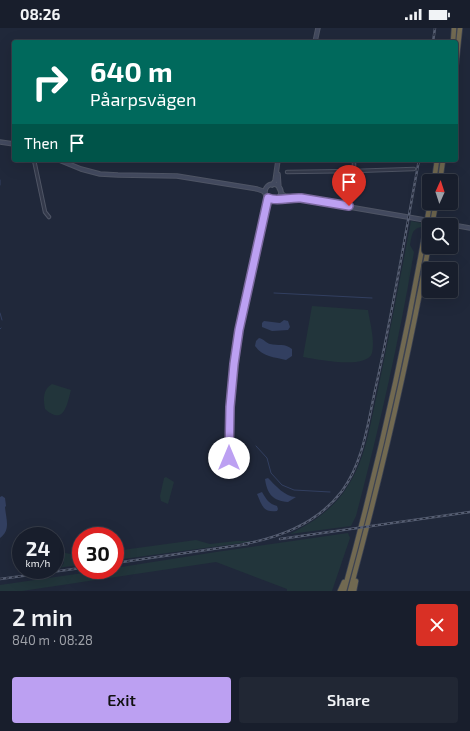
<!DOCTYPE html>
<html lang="en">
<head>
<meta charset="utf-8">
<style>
	body { margin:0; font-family:"Exo 2",sans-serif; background:#212734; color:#f1f3f6; height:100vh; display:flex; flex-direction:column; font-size:15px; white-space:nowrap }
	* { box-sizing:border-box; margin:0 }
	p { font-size:13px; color:#9fa2a9 }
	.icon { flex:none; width:22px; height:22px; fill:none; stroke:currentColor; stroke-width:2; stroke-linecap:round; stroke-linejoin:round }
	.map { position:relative; height:563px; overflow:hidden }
	.drawer { display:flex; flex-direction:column; background:#181e2c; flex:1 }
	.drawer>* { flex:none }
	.top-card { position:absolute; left:12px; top:12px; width:446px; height:122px; border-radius:4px; box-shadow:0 4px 16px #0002,0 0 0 1px #363c48; background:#00695c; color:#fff; overflow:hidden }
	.needle { width:26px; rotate:3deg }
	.buttons { position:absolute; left:422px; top:146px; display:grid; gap:8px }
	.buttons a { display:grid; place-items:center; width:36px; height:36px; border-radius:4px; background:#181e2c; box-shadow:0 4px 16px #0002,0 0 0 1px #363c48; font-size:20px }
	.speed { position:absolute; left:12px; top:499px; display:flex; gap:8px; font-size:20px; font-weight:700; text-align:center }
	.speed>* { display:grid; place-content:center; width:52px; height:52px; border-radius:50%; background:#181e2c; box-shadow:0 4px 16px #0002,0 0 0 1px #363c48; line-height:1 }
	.speed small { font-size:10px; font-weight:400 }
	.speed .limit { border:6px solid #d22; background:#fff; color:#111 }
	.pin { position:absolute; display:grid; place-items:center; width:34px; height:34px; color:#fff; margin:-41px -17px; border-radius:50% 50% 50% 0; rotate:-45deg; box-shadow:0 0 4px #0007 }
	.pin .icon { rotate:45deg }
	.me { position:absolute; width:44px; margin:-22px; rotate:0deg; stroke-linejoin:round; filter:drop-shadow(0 0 3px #0008) }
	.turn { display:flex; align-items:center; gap:14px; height:84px; padding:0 12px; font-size:18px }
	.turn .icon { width:52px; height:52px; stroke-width:2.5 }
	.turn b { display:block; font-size:28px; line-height:34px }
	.then { display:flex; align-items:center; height:38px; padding:0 12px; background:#0003; gap:8px; font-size:15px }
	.round { display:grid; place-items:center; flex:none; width:42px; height:42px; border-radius:4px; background:#212734 }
	.head { display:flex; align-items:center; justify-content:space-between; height:68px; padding:0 12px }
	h1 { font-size:24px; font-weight:600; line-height:30px }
	.button { display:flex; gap:8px; margin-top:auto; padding:8px 12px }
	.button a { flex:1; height:46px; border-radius:4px; background:#bca0f2; color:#111; font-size:16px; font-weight:600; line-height:46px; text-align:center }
	.button a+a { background:#212734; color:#f1f3f6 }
	.status { display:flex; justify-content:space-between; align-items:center; height:28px; padding:0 20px; background:#181e2c; direction:ltr }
	.status svg { height:11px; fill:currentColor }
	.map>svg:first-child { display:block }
	.green { fill:#22353b }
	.water { fill:#323f60 }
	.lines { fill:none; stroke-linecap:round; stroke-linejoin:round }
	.stream { stroke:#323f60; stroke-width:1 }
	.street-casing { stroke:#4f5565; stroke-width:4.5 }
	.secondary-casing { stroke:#4f5565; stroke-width:5.5 }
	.highway-casing { stroke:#3c4252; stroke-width:6 }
	.street { stroke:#343a4b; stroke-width:2.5 }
	.secondary { stroke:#42495e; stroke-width:3.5 }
	.highway { stroke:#716951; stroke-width:4.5 }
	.rail-casing { stroke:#565e72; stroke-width:2.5 }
	.rail { stroke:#1a202f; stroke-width:1; stroke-dasharray:3; stroke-linecap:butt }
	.route-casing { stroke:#7a689d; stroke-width:10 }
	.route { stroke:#bca0f2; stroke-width:7 }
</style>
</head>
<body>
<div class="status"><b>08:26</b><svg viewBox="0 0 49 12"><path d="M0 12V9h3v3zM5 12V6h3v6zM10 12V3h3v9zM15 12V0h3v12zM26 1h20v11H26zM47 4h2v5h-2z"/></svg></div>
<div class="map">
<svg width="470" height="563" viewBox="0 0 470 563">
	<rect width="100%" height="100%" fill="#20283a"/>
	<path class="green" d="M411,193l10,2v4c-10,2 -9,9 -11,18l4,7c-15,89 -35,177 -58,264l-5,10 -61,8c24,-12 45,-26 59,-50 17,-27 21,-59 28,-90 12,-57 23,-115 34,-173z
		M312,278l56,4c2,13 7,30 4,43 -5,17 -56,6 -69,4z
		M52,356l19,6c-4,15 -7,36 -26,19 -2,-10 -2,-20 7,-25z
		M166,449l8,5 -6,22 -7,-3 -1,-5 4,-18z
		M348,505l2,5 -18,53h-45v-2l-71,-27 -194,29h-22v-6l104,-15h11v-2l101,-16z
		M196,512l14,4 26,-3h14v1l-135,18v-9z
		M55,523l26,5v9l-25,3 6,-2 2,-3c-1,-5 -4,-6 -9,-8z"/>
	<path class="water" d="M284,292l4,1 2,6 -2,3 -16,1 -10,-4v-4l2,-2 16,2z
		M259,310c5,1 7,5 11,6 8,2 15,-1 22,5v7l-6,4c-12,-3 -23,-3 -31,-14l1,-5z
		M268,450c7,7 17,19 28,19l-8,5c-15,-1 -21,-8 -23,-23z
		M262,464c4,7 7,12 15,14l1,3 -1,2c-14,2 -15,-6 -20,-17z
		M2,468l3,2 1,8 -1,1c1,12 6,23 -5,31v-41z"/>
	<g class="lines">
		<path class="stream" d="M0,152v5
			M266,189l2,-11
			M260,222l5,-28
			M253,254l6,-24
			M274,265l98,5
			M0,285l2,7
			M0,301l1,-1
			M232,407l2,-53 8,-52 7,-32
			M256,418l11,12 4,15 11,12 12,5 36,2"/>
		<defs>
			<path id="street" d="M34,132l11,52 4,5
				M354,132v11l60,-2
				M287,144l67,-1
				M229,430l1,-51 4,-43 5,-34 29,-132"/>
			<path id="secondary" d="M315,14l3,-14
				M0,114l14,2
				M59,132l22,9 19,5 18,1 59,1 80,13 6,2 2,2
				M278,146l1,14
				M265 164a8 8 0 1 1 16 0a8 8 0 1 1-16 0Z
				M272,157l3,-4 3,-21
				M280,162l2,4 3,2 140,24
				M436,194l34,6"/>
			<path id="highway" d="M453,14l1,-14
				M456,38l4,-38
				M434,153l3,-21
				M440,153l3,-21
				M432,197l4,-22
				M340,563l4,-9
				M344,563c35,-128 64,-257 86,-388
				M350,563c31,-115 58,-230 79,-347
				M354,563l2,-10"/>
		</defs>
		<use href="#street" class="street-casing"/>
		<use href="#secondary" class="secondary-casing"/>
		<use href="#highway" class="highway-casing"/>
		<use href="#street" class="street"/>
		<use href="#secondary" class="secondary"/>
		<use href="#highway" class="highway"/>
		<defs>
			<path id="rail" d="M433,14l2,-14
				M280,511l190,-27
				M244,516c38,-7 74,-21 98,-53 22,-30 26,-70 34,-105 17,-75 29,-151 43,-226
				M115,535l133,-19
				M0,551l81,-11"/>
		</defs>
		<use href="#rail" class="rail-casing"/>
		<use href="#rail" class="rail"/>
	</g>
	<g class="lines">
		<defs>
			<path id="route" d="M229,430l1,-51 4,-43 5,-34 29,-132c8,4 23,-1 33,0l48,8"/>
		</defs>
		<use href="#route" class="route-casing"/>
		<use href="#route" class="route"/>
	</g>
</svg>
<div class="buttons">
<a><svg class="needle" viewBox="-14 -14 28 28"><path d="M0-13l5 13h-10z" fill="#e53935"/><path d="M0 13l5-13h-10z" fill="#9fa2a9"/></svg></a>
<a><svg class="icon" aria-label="search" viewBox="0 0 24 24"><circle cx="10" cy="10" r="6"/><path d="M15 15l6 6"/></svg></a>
<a><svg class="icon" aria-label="layers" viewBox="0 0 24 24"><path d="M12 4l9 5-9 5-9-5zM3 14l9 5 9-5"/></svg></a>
</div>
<div class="speed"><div>24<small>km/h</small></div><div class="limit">30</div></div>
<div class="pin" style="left:349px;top:178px;background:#d93025"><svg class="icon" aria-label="arrive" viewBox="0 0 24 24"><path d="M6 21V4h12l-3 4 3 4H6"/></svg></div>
<svg class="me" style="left:229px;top:430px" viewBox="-20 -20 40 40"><circle r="19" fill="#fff"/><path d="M0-13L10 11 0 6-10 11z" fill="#bca0f2"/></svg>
<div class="top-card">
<div class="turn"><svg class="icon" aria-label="right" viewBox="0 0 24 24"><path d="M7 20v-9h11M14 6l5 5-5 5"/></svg><div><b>640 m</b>Påarpsvägen</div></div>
<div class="then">Then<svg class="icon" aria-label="arrive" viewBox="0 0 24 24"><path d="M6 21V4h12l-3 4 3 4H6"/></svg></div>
</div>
</div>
<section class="drawer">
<div class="head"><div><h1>2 min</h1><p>840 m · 08:28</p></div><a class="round" style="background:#d93025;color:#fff"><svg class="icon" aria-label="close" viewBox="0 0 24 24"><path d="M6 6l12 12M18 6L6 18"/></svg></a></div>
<div class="button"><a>Exit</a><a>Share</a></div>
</section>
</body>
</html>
